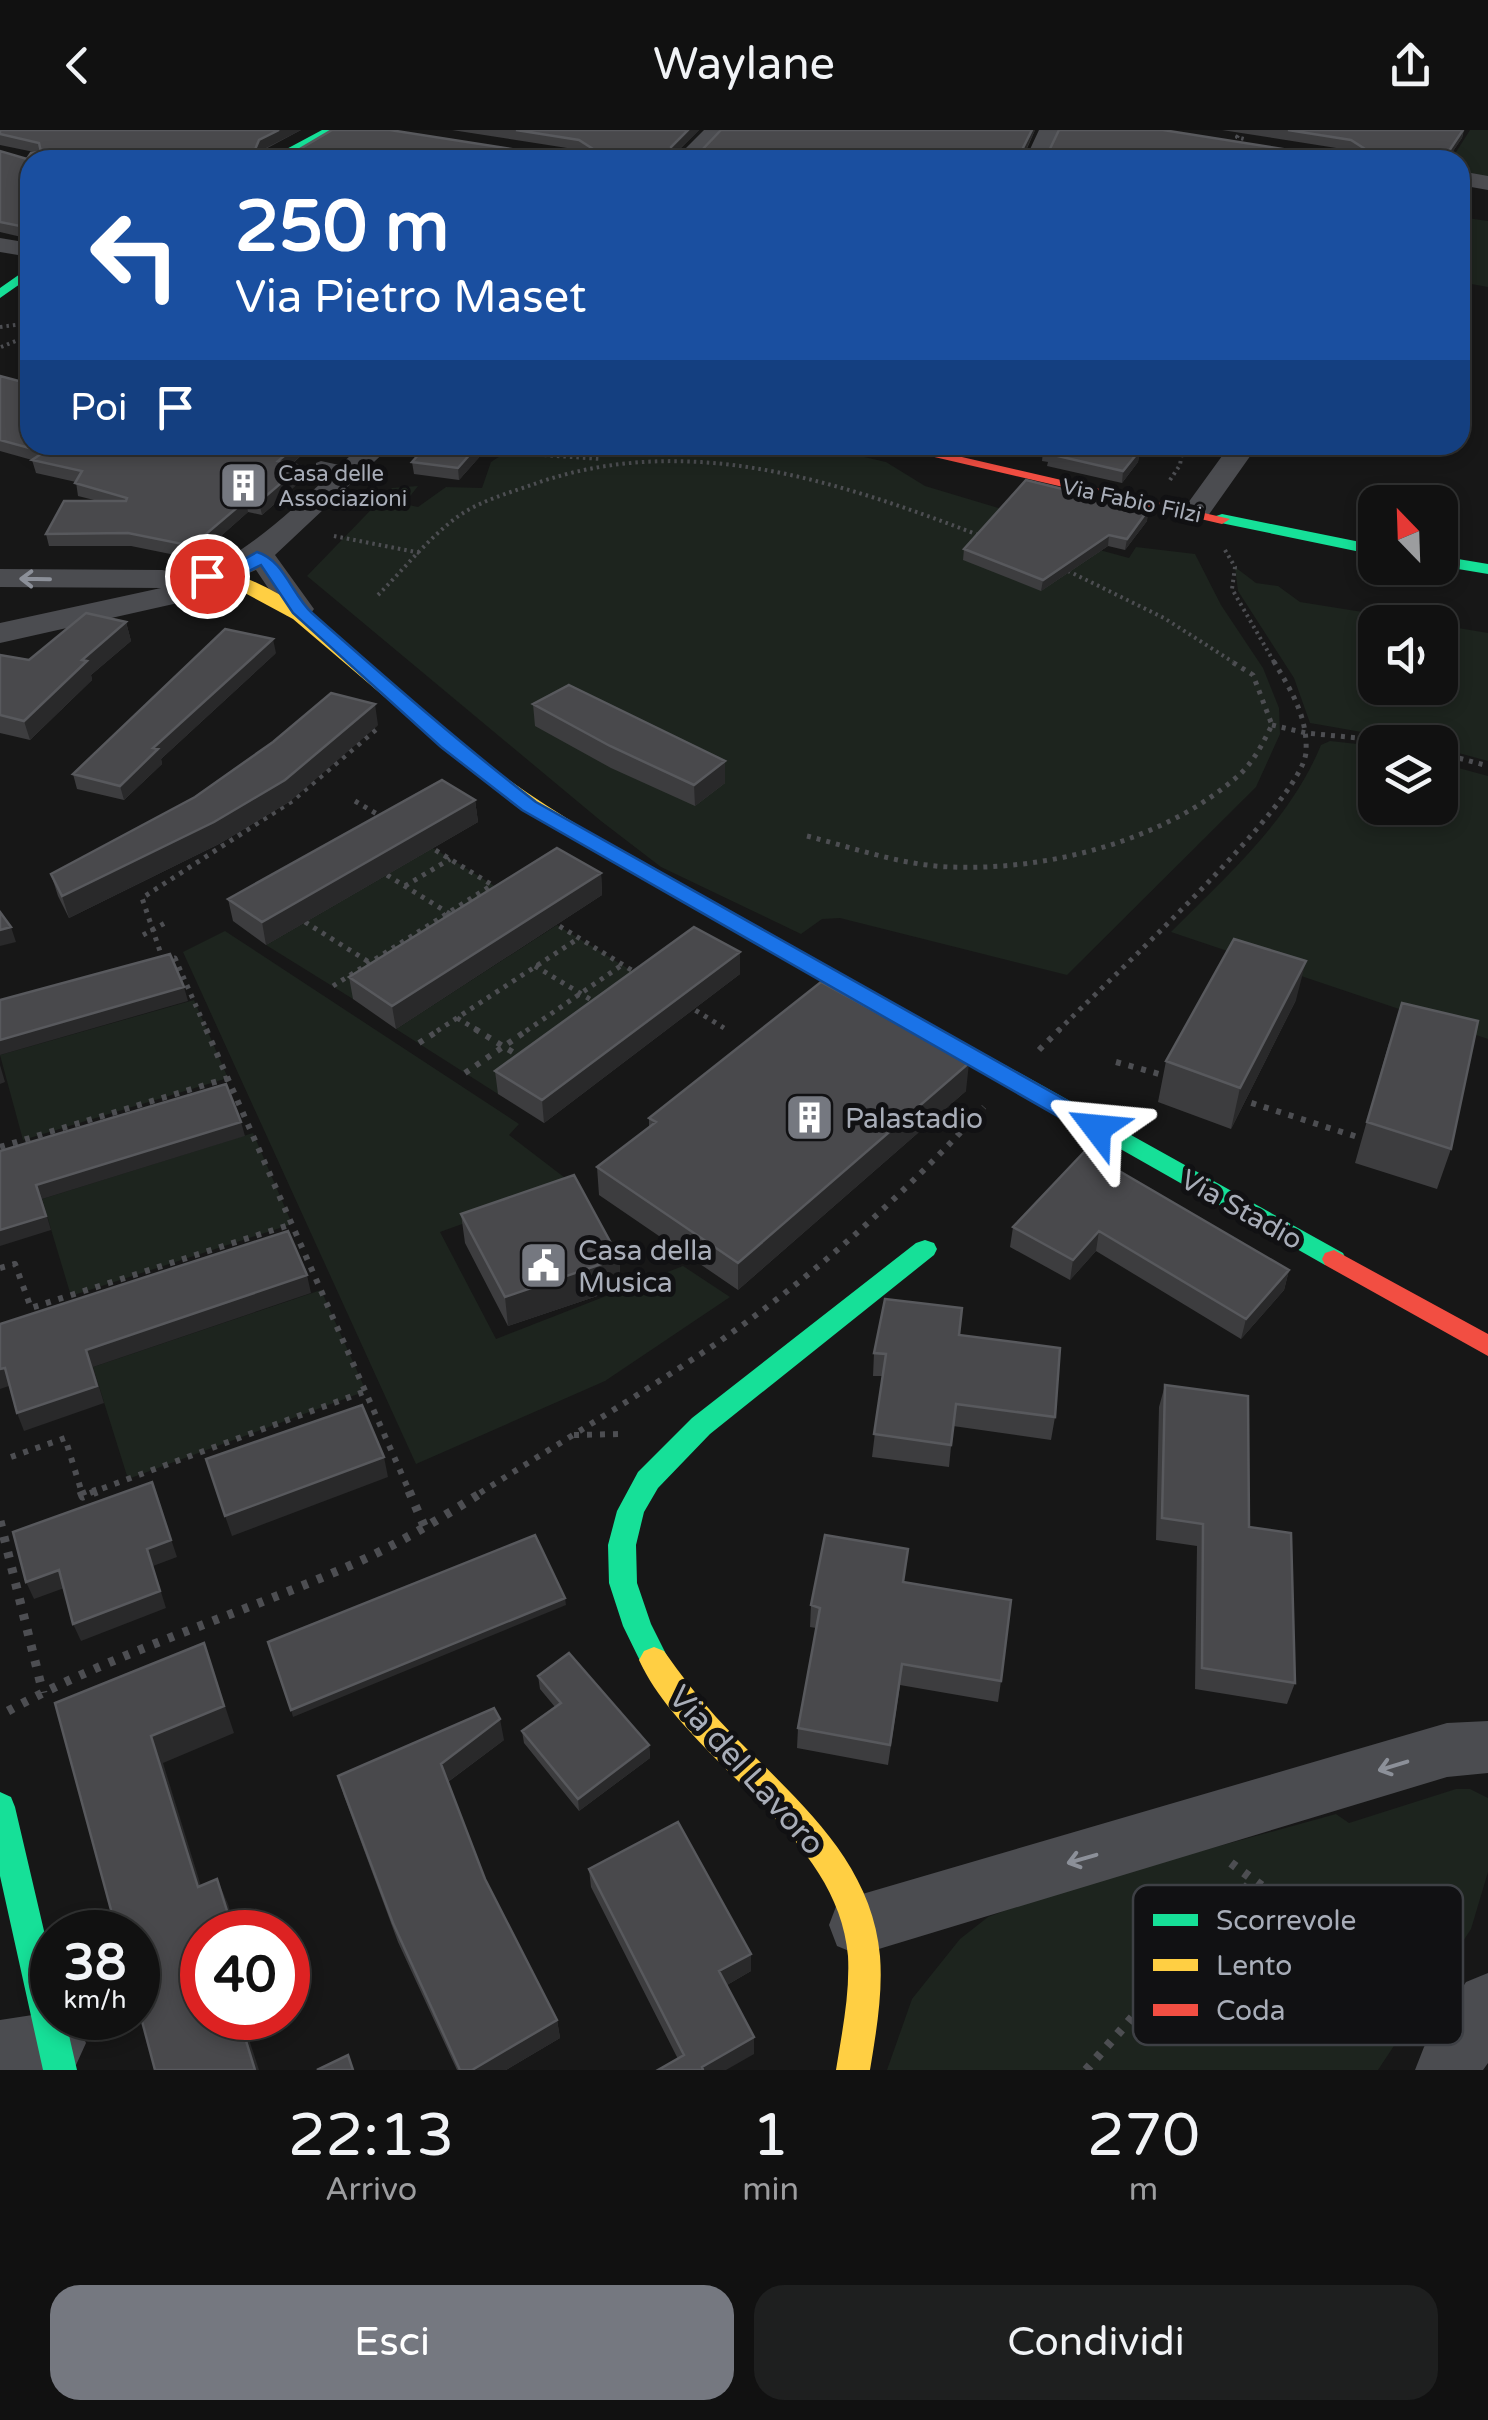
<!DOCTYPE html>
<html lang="it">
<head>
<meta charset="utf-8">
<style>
	body { margin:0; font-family:"Varela Round",sans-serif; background:#1e1f1f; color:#f1f3f6; height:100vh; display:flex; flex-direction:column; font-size:38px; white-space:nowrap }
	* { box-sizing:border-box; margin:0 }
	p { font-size:32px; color:#9c9d9f }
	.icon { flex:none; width:55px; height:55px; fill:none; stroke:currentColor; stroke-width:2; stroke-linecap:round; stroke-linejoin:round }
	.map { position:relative; height:1940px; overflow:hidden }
	.side { display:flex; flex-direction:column; background:#111; flex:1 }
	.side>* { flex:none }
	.guide { position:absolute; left:20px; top:20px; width:1450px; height:305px; border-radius:30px; box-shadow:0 5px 15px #0003,0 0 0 2px #303131; background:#1a4fa0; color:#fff; overflow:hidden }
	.needle { width:65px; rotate:337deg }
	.tools { position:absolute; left:1358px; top:355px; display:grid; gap:20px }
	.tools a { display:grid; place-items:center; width:100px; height:100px; border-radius:20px; background:#111; box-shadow:0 5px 15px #0003,0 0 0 2px #303131; font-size:50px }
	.speed { position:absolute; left:30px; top:1780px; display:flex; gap:20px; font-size:50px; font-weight:700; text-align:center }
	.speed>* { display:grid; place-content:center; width:130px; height:130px; border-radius:50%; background:#111; box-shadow:0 5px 15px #0003,0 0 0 2px #303131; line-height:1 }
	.speed small { font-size:25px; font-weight:400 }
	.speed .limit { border:15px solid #d22; background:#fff; color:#111 }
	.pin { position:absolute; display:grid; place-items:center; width:85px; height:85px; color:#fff; margin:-42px; border:5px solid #fff; border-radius:50%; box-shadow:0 2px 10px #0007 }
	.me { position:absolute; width:110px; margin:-55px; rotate:299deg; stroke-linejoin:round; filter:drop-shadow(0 0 8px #0008) }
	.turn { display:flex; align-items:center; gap:35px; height:210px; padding:0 50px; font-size:45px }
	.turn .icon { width:130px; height:130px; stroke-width:2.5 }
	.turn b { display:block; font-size:70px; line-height:85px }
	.then { display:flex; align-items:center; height:95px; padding:0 50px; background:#0003; gap:20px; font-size:38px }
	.eta { display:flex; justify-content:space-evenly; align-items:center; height:170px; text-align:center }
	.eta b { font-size:60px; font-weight:600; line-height:70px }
	.action { display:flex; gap:20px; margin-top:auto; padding:20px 50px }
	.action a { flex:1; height:115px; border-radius:30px; background:#757880; color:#fff; font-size:40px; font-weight:600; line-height:115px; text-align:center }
	.action a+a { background:#1e1f1f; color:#f1f3f6 }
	header { display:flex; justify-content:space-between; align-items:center; height:130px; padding:0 50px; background:#111; font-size:45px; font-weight:600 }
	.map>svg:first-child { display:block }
	.green { fill:#1d241e }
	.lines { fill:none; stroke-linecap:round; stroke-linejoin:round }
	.path-far3 { stroke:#4d4e52; stroke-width:4; stroke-dasharray:2.5 4; stroke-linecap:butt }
	.path-far2 { stroke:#4d4e52; stroke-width:5; stroke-dasharray:4 6; stroke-linecap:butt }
	.path-far1 { stroke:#4d4e52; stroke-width:6; stroke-dasharray:5 8; stroke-linecap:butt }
	.path { stroke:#4d4e52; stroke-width:9; stroke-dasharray:6 10; stroke-linecap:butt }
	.lane { fill:#4b4c50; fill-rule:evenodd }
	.street { fill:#4b4c50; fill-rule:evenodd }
	.fast { fill:#16e098; fill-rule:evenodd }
	.slow { fill:#ffcf43; fill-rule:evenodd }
	.jam { fill:#f24e42; fill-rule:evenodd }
	.wall { fill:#3d3d3f }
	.shaded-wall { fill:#29292a }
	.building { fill:#49494c; stroke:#58595d; stroke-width:2.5 }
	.oneway { stroke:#8c9099 }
	.route { fill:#1a73e8; stroke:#114b97; stroke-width:2.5 }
	.labels { text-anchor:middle; stroke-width:10; stroke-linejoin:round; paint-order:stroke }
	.far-poi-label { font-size:22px; fill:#a8adb8; stroke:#111113; text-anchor:start }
	.far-street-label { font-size:22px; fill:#a8adb8; stroke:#111113 }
	.poi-label { font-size:28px; fill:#a8adb8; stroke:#111113; text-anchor:start }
	.street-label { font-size:28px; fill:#a8adb8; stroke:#111113 }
	.near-street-label { font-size:32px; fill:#a8adb8; stroke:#111113 }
	.key { fill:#111113; stroke:#3e4045; stroke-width:2.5 }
	.key-label { font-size:28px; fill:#a8adb8 }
</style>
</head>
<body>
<header><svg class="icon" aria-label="back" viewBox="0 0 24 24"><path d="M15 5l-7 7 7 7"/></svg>Waylane<svg class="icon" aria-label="share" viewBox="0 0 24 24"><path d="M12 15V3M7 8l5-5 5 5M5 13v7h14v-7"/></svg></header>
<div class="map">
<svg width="1488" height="1940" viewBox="0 0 1488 1940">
	<rect width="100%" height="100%" fill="#171717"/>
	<path class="green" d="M1470,0h18v47l-28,-5v-12h-9z
		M1460,87l28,4v66l-28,-5z
		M517,315h295l74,17 39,24 140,42 -6,11 70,19 7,-11 59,7 26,51 42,63 16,40 1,26 -24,53 -189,188 -227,-57 -18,1 -21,15 -140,-67 -60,-46 -294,-245 85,-88 26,-2 -14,18 14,3 28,-20 36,1 9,-26z
		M1235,437l21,16 22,3 22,16 125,20h-50v66h65v-63l48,8v128l-48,-13v-6h-21l-109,-19 -16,-45 -56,-87z
		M1330,611l45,5v62h65v-45l48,13v263l-317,-107c57,-58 118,-110 150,-187z
		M433,718l81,50 -161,101 -87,-54z
		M557,795l93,57 -152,112 -102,-65z
		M225,801l294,193 -10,11 64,49 -133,48 56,107 187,-73 47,31 -125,84 -189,83 -233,-512z
		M194,870l34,78 -205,62 -23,-85z
		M253,1003l39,91 -221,72 -29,-97z
		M321,1160l45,101 -238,88 -35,-112z
		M1456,1659h14l18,9v74l-17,57 -93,141h-491l25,-71 48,-60 28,-22 75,-28 273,-75 13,9z"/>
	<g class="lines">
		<path class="path-far3" d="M1242,0l-5,7 7,2
			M0,197l30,-4
			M1,217l29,-12
			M480,315l33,8 88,6
			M1170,350l10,-15 3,-20
			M334,406l87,17
			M1225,420l10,17 -3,22 42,73
			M1062,438l102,50 69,44
			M378,465c27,-27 51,-58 82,-80 22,-15 52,-23 77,-32 151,-52 301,-2 444,53"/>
		<path class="path-far2" d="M1272,595l34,8 94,9
			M1440,623l48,13
			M355,671l27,16
			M807,706c47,12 94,29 143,31 97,4 214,-26 288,-91 15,-13 25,-33 34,-51l-19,-50 -24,-15
			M427,715l75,46
			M387,745l63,39
			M405,756l45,-27
			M551,791l87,53
			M305,792l67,42
			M143,805l22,-12
			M163,830l-21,-62 150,-97 86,-73
			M165,831l10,-3 32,73
			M535,836l63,38
			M333,856l159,-101
			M687,875l37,23
			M457,888l22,13
			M437,901l142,-93
			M526,901l96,-66
			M1058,901c44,-45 245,-229 248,-279 2,-36 -16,-63 -33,-92"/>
		<path class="path-far1" d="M206,899l204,464
			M475,899l49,30
			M419,913l22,-14
			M1039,920l21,-21
			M1116,932l54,15
			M465,943l64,-44
			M1239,969l131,42
			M0,1017l228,-69
			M0,1138l15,-4 16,44 261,-84
			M574,1305l48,-1
			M11,1327l54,-19 17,55
			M90,1363l276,-102
			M480,1363c79,-50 160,-98 237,-150 97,-67 188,-149 267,-236"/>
		<path class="path" d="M81,1361l2,5 14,-5
			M409,1361l16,37
			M0,1391l43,172
			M8,1581c112,-61 234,-97 350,-149 44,-20 85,-45 126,-71
			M1231,1733l96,71 89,86
			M1086,1940l165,-188"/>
		<path class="lane" d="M321,331l32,7 3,3 -8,5 -32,-7v-6z"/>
		<path class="street" d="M704,0h22l-29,30h-23z
			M1039,0h20l-12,30h-22z
			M1460,41l28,5v14l-28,-5z
			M0,108l30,5v14l-30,-5z
			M362,315h30l-117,110 39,54 -5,7h-22l-31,-46 -78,33 -178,40v-20l161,-35 -161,-1v-18l162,1 11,2 4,7 -3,5c76,-26 129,-86 188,-139z
			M1230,315h28l-53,75h-20l-5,-6z
			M1488,1591v52l-41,4 -588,178 -22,-9 -8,-21 8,-21 22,-9 588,-172z
			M1488,1843v90l-5,7h-68l9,-23 42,-65z
			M52,1882v6l24,3 10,22 -10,22 -11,5h-65v-50z"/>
		<path class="fast" d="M322,0h14l-55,30h-15z
			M30,137v10l-30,21v-10z
			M1222,384l153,31v10l-159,-33v-6z
			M1440,426l48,8v10l-48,-8z
			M579,698l764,425 3,6 -3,6h-18l-753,-427 -3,-4z
			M925,1110l9,3 3,6 -3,6 -224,179 -52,54 -14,24 -8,33 1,38 14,41 18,36 -5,9 -10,4 -10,-4 -21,-43 -14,-43 -1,-38 9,-34 21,-39 54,-54 224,-175z
			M0,1662l11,5 4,10 37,158v53h13l12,52h-34l-43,-194z"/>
		<path class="slow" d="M225,441c81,23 142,94 205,147 49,42 100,79 156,112l3,4 -3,4h-14l-111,-76 -168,-143 -74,-40v-6z
			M654,1517l10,4c16,23 33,45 52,66 65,71 155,134 164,239 3,38 -4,77 -10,114h-34c6,-38 14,-76 12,-114 -7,-85 -79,-143 -134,-199 -28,-29 -58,-60 -75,-97l5,-9z"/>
		<path class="jam" d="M883,315h27l320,74 -8,5z
			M1334,1120l154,84v22l-163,-91 -3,-6 3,-6z"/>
	</g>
	<path class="wall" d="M0,0h301l-41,22 324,1 -4,-3 -128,-20h247l-22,22h23l21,-22h314l-9,21 22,2h305l-4,-3 -127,-20h242l-2,8 -15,22h-1417v79l-30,-7v-81l27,8 12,-6 -39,-8z
		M0,246l30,69h283l-21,19 9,2 3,12 -42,37 -14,-3 -53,47 -64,-13h-82l-3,-12 52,-33 -20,-5 -2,-14 -40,-9 -4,-13 -32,-9z
		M427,315h63l-31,35 -45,-6 -2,-12z
		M702,315h29l-6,5z
		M1001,315h127l-1,2 13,3 -2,12 -16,21 -75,-17 1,-4 -6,-1 1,-10z
		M1148,380l-1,11 -22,29 -17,-4 -67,45 -78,-31 1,-11z
		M126,492l5,19 -40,34 1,5 -62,60 -30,-7v-78l29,5z
		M276,523l-115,106 1,5 -38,36 -47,-11 -4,-15z
		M533,574l192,57v22l-30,23 -84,-38 -76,-42z
		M378,595l-89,77 -70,42 -150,74 -11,-22 -7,-22z
		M475,670l3,22 -212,123 -33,-24 -5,-22z
		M601,743l1,22 -206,134 -43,-30 -4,-22z
		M740,822v22l-196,149 -46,-29 -3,-23z
		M1296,870l-65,129 -73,-27 8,-41z
		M1389,913l62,106 -14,40 -82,-26z
		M966,961l-228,199 -139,-95 -2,-28 52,-40v-9z
		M1085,1021l204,119 -5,20 -43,49 -145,-88 -26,29 -60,-33 3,-20z
		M461,1084l158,44 2,30 -113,38 -43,-83z
		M959,1205l96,82 -4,23 -98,-14 -4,41 -77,-10 10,-81h-9l1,-23z
		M1165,1255l84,142 46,156 -8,21 -92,-15 2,-143 -41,-6 3,-133z
		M904,1452l97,99 -3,21 -98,-17 -12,80 -91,-17 1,-20 18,-100 -6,-1 1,-22z
		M538,1546l111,69 1,13 -71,53 -55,-68 -2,-12 33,-24 -15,-18z
		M504,1610l-56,42 37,97 72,141 3,18 -54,32h-49l-59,-128 -54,-146 -6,-20z
		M589,1739l162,102 -24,14 27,52v17l-76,5 -87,-172z"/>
	<path class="shaded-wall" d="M279,0h22l-41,21 -3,9 -3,-8 5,-12z
		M688,0h11l-28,27v-10z
		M1032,0h3l-14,30 1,-10z
		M1463,0l-1,8 -15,22h-4z
		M297,315h16l-33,29 -2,-13z
		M478,315h12l-31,35 -1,-12z
		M1140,320l-2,12 -16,21 1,-12z
		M301,336l3,12 -42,37 -3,-13z
		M246,370l2,12 -53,47 -3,-13z
		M1148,380l-1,11 -22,29 2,-11z
		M1109,405l-1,11 -67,45 2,-11z
		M126,492l5,19 -40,34 1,5 -62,60 -6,-19 58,-61z
		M273,509l3,14 -115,106 1,5 -38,36 -4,-14 33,-38z
		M375,574l3,21 -89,77 -70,42 -150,74 -7,-22z
		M725,631v22l-30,23 -1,-21z
		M475,670l3,22 -212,123 -4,-23z
		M601,743l1,22 -206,134 -4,-23z
		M11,797l5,15 -16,4v-16z
		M740,822v22l-196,149 -2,-23z
		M1306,831l-10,39 -65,129 9,-41z
		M184,857l4,14 -188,54v-15z
		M969,933l-3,28 -228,199v-27z
		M0,935l5,17 -5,2z
		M241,992l4,14 -203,63 9,31 -51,16v-16l36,-45z
		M1099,1101l-3,20 -26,29 3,-20z
		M619,1128l2,30 -113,38 -3,-29z
		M1289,1140l-5,20 -43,49 5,-20z
		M307,1145l4,18 -218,74 11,36 -80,28 -7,-18 69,-63z
		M5,1238l7,17 -12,4v-20z
		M384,1327l4,20 -156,59 -7,-20z
		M152,1352l25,75 -24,9 13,42 -85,33 -8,-17 74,-75z
		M59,1440l8,17 -33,12 -8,-17z
		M565,1468l1,7 -273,112 -2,-7z
		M204,1513l30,90 -71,30 46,149 -11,-25 -47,-151z
		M500,1589l4,21 -59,44 -4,-20z
		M649,1615l1,13 -71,53 -1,-12z
		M217,1749l11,25 8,28h-23l-4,-10z
		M751,1824v17l-31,18 -1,-18z
		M239,1888h3l17,52h-4z
		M557,1890l3,18 -54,32h-34z
		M754,1907v17l-28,16h-24v-3z"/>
	<path class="building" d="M0,0h279l-20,10 -5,12 39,1 39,-23h58l147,23h52l4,-4 -14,-9 -63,-10h172l-17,17v5h29l21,-22h311l-10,20 26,3 11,-23h104l145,23h53l4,-4 -14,-9 -63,-10h175l-20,30h-1413v68l-30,-6v-71l27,8 4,-6 10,-1 -2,-9 -39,-9z
		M0,246l30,8v61h267l-19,16 23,5 -42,36 -13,-2 -54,46 -64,-13 -82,1 18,-33h62l1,-3 -52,-15 7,-12 -50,-11 12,-8 -44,-12z
		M427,315h51l-20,23 -46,-6z
		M1047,315h78v1l15,4 -17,21 -74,-17 3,-4 -8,-1z
		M1026,350l122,30 -21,29 -18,-4 -66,45 -79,-31z
		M86,483l40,9 -44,38 5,1 -63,60 -24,-6v-60l29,5z
		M225,499l48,10 -120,109 5,1 -38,37 -47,-12z
		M569,555l156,76 -31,24 -84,-39 -77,-42z
		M331,563l44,11 -90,76 -71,42 -152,74 -11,-22 144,-77 78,-55z
		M442,650l33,20 -213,122 -34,-23z
		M557,718l44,25 -209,133 -43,-29z
		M0,782l11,15 -11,3z
		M694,797l46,25 -198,148 -47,-29z
		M1234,809l72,22 -66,127 -74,-27z
		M170,824l14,33 -184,53v-40z
		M821,852l148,81 -231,200 -141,-96 59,-45 -7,-4z
		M1402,873l76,18 -27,128 -84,-27z
		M226,954l15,38 -205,63 10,31 -46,14v-79z
		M1085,1021l204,119 -43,49 -147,-88 -26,29 -60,-33z
		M574,1045l45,83 -114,39 -44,-83z
		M288,1101l19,44 -221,75 11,36 -80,27 -12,-45 -5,1v-45z
		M885,1169l77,9 -3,27 101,13 -5,69 -99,-13 -5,41 -77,-11 12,-80 -12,-1z
		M1165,1255l83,11 1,131 42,6 4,150 -93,-15 1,-144 -41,-6z
		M362,1275l22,52 -159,59 -19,-57z
		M152,1352l19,58 -24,9 13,42 -87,33 -14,-54 -33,12 -13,-50z
		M535,1405l30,63 -274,112 -23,-68z
		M825,1405l83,14 -5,33 108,18 -10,81 -99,-17 -12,81 -92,-17 22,-120 -9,-3z
		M204,1513l20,63 -73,30 47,151 19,-8 11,35 -19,8 4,10h-11v86h37l16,52h-100l-17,-64v-74h-21l-62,-229z
		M569,1523l80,92 -71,54 -56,-68 39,-28 -23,-27z
		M494,1578l6,11 -59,45 44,115 72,141 -85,50h-12l-67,-147 -55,-147z
		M678,1692l73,132 -32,17 35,66 -52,30 1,3h-45l26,-15 -95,-186z
		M348,1925l5,15h-36z"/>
	<defs><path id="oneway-shaft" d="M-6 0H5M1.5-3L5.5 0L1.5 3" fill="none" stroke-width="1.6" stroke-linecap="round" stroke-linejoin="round" transform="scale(2.5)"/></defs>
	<g class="oneway">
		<use href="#oneway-shaft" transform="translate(35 449) rotate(-179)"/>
		<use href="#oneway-shaft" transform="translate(1393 1636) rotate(163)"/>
		<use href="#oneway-shaft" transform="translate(1082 1729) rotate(164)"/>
	</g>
	<path class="route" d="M257,422c27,8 35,43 55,61 74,65 146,129 224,189l569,320 4,6 -4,6h-16l-567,-324 -81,-63 -148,-134 -32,-48 -18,9 -36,7 -8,-5 33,-10z"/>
	<defs>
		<symbol id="building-square" viewBox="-11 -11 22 22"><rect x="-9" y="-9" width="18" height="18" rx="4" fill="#757880" stroke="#111113"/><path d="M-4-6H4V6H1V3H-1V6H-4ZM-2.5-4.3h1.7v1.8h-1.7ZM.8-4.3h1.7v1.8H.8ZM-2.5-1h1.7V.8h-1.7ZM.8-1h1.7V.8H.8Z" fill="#fff"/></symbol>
		<symbol id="civic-square" viewBox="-11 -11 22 22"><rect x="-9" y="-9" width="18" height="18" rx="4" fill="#757880" stroke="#111113"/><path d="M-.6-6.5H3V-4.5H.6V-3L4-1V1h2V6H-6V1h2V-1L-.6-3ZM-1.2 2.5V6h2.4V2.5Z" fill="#fff"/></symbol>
	</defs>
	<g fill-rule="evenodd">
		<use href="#building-square" x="216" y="328" width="55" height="55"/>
		<use href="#building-square" x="782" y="960" width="55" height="55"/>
		<use href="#civic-square" x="516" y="1108" width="55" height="55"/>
	</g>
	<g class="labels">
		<g class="far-poi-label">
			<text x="278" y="351">Casa delle<tspan x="278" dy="25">Associazioni</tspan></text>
		</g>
		<g class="far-street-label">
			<text transform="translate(1132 370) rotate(12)" y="8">Via Fabio Filzi</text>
		</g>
		<g class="poi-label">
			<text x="845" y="998">Palastadio</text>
			<text x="578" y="1130">Casa della<tspan x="578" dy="32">Musica</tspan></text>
		</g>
		<g class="street-label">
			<text transform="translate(1242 1079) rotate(29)" y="10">Via Stadio</text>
		</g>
		<g class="near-street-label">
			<text transform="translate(747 1640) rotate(48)" y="11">Via del Lavoro</text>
		</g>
	</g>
	<rect x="1133" y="1755" width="330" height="160" rx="15" class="key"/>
	<rect x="1153" y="1784" width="45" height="12" fill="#16e098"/>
	<rect x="1153" y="1829" width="45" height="12" fill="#ffcf43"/>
	<rect x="1153" y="1874" width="45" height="12" fill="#f24e42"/>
	<g class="key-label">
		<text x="1216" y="1800">Scorrevole</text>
		<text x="1216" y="1845">Lento</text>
		<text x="1216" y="1890">Coda</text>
	</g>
</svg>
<div class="tools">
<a><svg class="needle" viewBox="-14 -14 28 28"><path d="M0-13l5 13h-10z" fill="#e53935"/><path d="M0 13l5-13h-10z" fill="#9c9d9f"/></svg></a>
<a><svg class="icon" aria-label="sound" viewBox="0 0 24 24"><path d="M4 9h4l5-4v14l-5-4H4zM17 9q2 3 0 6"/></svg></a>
<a><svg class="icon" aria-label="layers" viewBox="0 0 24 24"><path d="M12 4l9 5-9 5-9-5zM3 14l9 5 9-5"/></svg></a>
</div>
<div class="speed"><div>38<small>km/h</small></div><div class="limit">40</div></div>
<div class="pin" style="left:207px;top:446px;background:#d93025"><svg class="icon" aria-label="arrive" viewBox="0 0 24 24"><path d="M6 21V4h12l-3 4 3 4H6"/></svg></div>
<svg class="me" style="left:1097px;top:998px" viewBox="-20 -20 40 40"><path d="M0-17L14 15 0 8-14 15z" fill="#1a73e8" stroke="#fff" stroke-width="4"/></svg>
<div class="guide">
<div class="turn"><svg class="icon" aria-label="left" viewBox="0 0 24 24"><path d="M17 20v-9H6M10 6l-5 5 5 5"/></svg><div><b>250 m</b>Via Pietro Maset</div></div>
<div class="then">Poi<svg class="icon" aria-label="arrive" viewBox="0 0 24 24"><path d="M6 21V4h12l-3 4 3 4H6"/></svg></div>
</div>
</div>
<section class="side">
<div class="eta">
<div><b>22:13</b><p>Arrivo</p></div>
<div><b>1</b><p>min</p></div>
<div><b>270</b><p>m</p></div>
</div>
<div class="action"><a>Esci</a><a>Condividi</a></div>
</section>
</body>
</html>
